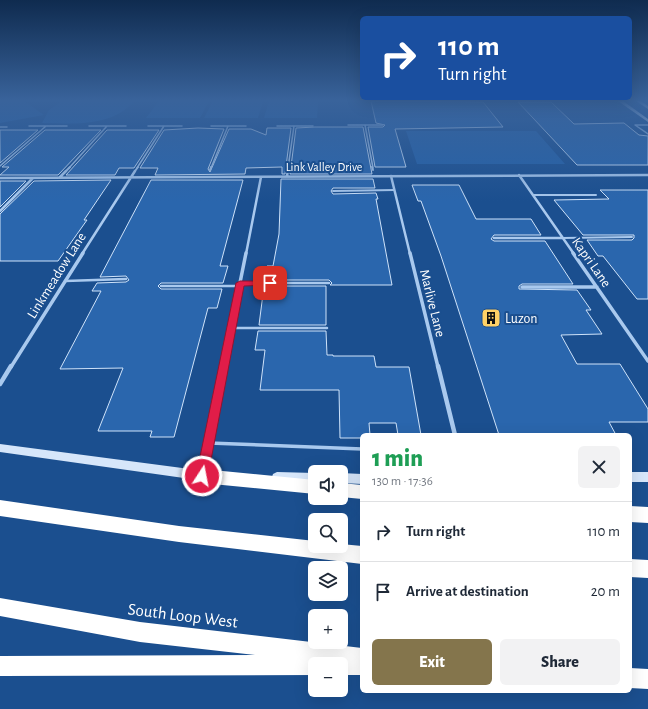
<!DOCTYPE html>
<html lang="en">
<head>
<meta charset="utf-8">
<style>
	body { margin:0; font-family:"Alegreya Sans",sans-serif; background:#f2f2f3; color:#1f2937; height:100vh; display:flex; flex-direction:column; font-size:15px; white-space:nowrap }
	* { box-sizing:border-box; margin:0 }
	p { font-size:13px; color:#747a83 }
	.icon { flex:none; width:22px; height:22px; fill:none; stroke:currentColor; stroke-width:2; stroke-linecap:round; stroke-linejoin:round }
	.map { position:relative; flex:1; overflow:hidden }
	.sheet { position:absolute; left:360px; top:433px; width:272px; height:260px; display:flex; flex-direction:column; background:#fff; border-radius:6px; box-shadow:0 4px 16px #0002 }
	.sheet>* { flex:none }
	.banner { position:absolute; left:360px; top:16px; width:272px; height:84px; border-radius:6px; box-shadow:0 4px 16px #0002; background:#1a4fa0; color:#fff; overflow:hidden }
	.controls { position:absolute; left:308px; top:465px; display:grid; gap:8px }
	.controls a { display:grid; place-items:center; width:40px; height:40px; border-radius:6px; background:#fff; box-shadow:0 4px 16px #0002; font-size:20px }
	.pin { position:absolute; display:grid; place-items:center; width:34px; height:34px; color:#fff; margin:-17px; border-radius:8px; box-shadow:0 2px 6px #0006 }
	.me { position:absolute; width:44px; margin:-22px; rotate:11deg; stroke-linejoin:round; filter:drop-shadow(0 0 3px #0008) }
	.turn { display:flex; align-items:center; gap:14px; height:84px; padding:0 12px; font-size:18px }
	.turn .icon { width:52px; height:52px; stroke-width:2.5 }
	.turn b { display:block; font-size:28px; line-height:34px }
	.round { display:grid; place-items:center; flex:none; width:42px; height:42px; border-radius:6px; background:#f2f2f3 }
	.summary { display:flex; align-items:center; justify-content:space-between; height:68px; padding:0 12px }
	h1 { font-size:24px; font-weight:800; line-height:30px; color:#1e9e55 }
	.action { display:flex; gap:8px; margin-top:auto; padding:8px 12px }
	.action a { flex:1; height:46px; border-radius:6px; background:#84754c; color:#fff; font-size:16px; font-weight:800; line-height:46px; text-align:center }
	.action a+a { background:#f2f2f3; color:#1f2937 }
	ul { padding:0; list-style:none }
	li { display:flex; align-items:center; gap:12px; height:60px; padding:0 12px; border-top:1px solid #e0e1e3 }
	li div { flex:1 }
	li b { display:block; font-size:15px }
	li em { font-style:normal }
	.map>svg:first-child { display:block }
	.green { fill:#2461a8 }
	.building { fill:#2a66ad; stroke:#cfe3fa }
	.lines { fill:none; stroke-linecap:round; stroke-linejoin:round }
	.lane-far3 { stroke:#a9c9ee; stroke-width:1.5 }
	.lane-far2 { stroke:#a9c9ee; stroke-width:2 }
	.lane-far1 { stroke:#a9c9ee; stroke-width:2.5 }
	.lane { stroke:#a9c9ee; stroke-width:3.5 }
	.street-far2 { stroke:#a9c9ee; stroke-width:2.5 }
	.street-far1 { stroke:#a9c9ee; stroke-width:3.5 }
	.street { stroke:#a9c9ee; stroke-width:4.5 }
	.secondary { fill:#d6e6fa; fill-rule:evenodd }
	.highway { fill:#fff; fill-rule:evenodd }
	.route { fill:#e11d48; stroke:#92132f }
	.labels { text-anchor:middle; stroke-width:4; stroke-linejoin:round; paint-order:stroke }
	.far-street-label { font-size:12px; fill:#fff; stroke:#1b4f8f }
	.street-label { font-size:14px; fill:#fff; stroke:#1b4f8f }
	.poi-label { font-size:14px; fill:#fff; stroke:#1b4f8f; text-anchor:start }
	.near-street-label { font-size:17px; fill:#fff; stroke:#1b4f8f }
</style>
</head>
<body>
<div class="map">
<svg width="648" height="709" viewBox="0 0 648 709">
	<rect width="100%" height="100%" fill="#1b4f8f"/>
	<path class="green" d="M0,101h24l20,14 -44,8z
		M62,101h72c-21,26 -62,23 -92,22l7,-13z
		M159,101h50l-9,17h-54z
		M213,101h50l-5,17h-54z
		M269,101h49l-1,17h-53z
		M406,131h130l29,33h-148z"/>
	<path class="building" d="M371,101l112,1 20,25 -108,2 11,38h-31l-7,-40h15l2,-2 -9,-2z
		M518,102h33l23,22 50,-1 15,12 9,1v29h-71z
		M315,127h48l9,47h-82l6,-46z
		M198,128l26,1 -16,40 2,3 19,-43h22l15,6 1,-7h24l-6,46h-3v-7l-36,1 -1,6 -90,1 3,-7h-18l24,-38z
		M0,130h38l-38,33z
		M45,130h56l-43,45h-58l9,-8h-7z
		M107,130h52l-25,38h-15l-4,7h-49z
		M281,179h92l2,9h-42l-2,3 2,3 43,-1 2,6h-2l16,86h-62l2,-2 -3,-3h-65l3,-14h6l6,-32z
		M111,180l-27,40h3l-29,41h-58v-47l34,-33z
		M151,180h92l-23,86h8l-5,17h-62l-3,3 3,3h61l-5,19h-9l-34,129h-24l2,-6h-54l25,-63 -63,1 41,-78h-9l5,-8 29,-1 3,-2 -3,-4 -26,1z
		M0,181h26l-26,26z
		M412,185h47l17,34h55l10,16h-47l-3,4 3,2h51l28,43h-51l-3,2v3l58,1 14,20h-5l16,24 -41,1 16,29h43l28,45v13h-39l7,13h-117l-58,-179 -20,-55h-3z
		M600,190h48v109h-11l-34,-43h-5l-11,-16h45l2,-2v-3h-51l-29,-35 55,-1z
		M264,286h62v39h-67z
		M258,331h68l1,24h6v1h41l2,11h33l12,68h-23l-2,-12h-27l1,12h-8v3h-22l-1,-48h-79l5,-40h-10z"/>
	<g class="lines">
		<path class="lane-far3" d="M348,125h35
			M365,125l8,43
			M648,125h-13l13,9
			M29,126h38
			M89,126h37
			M148,126h34
			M211,126h35
			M277,126h36
			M0,127h7
			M0,166l46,-40
			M69,168l38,-42
			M137,168l27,-42
			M211,168l17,-42
			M288,168l6,-42"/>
		<path class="lane-far2" d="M372,167l1,3
			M210,170l1,-3
			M288,170v-3
			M66,171l4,-4
			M135,171l3,-4
			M333,191l61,-1
			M533,195h63
			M562,238l70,-1"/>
		<path class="lane-far1" d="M65,281l61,-2
			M240,283h89
			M161,286h79
			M231,328h96"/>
		<path class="lane" d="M209,443l153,6"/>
		<path class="street-far2" d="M519,175l55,79
			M287,176l1,-6
			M391,176l19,78
			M60,177l6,-6
			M0,178l648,-3
			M0,211l33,-33
			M494,238h68
			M82,254l53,-83
			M246,254l15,-77"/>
		<path class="street-far1" d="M410,253l28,114
			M573,253l75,108
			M522,287h75
			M11,367l72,-114
			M223,367l23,-114"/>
		<path class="street" d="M438,366l17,69
			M0,384l11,-18
			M202,473l21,-107"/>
		<path class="secondary" d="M618,101h5l25,18v3z
			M641,101l7,5v3l-12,-8z
			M0,444l205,27 4,2 1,3 -1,3 -4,2 -205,-29z
			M277,472l38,1v10l-38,-1 -4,-2 -1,-3 1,-3z
			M630,472h18v10h-18z
			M341,473l21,1v10l-21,-1z"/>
		<path class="highway" d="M202,469l113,11v14l-113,-11 -5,-2 -3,-5 3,-5z
			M341,483l21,2v14l-21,-2z
			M0,500l179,26 136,15v5h26v-2l21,2v18l-183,-22 -179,-26z
			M630,506l18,1v16l-18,-1z
			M630,559l18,1v18l-18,-1z
			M0,598l140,24 222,26v27h-21v-11h-26v11l-315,1v-20l255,-1 -115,-13 -140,-26z
			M630,668l18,1v20l-18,-1z"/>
	</g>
	<linearGradient id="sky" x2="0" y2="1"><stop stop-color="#0f2b4f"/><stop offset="0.5" stop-color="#39639b"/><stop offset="1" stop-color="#39639b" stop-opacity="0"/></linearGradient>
	<rect width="648" height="201" fill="url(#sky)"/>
	<path class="route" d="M270,281l4,2 -2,2 -28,1 -36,190 -2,3 -4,2 -4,-2 -2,-3 40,-193 4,-2z"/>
	<defs>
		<symbol id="building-square" viewBox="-11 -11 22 22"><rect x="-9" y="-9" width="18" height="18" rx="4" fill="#ffd166" stroke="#1b4f8f"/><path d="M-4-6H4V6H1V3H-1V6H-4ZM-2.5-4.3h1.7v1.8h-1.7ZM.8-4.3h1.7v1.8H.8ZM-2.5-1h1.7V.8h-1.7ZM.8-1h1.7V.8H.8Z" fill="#111"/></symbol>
	</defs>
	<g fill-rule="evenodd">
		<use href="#building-square" x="480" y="307" width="22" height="22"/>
	</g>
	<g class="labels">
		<g class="far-street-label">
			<text x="324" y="171">Link Valley Drive</text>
		</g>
		<g class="street-label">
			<text transform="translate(592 262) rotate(55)" y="5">Kapri Lane</text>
			<text transform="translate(56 275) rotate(-58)" y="5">Linkmeadow Lane</text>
			<text transform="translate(433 303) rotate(76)" y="5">Marlive Lane</text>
		</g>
		<g class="poi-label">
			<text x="505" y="323">Luzon</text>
		</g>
		<g class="near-street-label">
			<text transform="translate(183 615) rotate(7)" y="6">South Loop West</text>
		</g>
	</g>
</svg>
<div class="controls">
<a><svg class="icon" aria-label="sound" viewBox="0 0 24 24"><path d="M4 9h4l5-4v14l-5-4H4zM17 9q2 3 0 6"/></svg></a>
<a><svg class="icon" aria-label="search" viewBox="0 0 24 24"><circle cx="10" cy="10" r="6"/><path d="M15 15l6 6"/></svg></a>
<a><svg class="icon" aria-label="layers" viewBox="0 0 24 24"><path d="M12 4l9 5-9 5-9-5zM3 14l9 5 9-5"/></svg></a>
<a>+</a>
<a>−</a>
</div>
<div class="pin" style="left:270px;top:283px;background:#d93025"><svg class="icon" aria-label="arrive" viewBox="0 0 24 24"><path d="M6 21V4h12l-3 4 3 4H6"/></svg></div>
<svg class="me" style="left:202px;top:476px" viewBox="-20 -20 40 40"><circle r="17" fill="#e11d48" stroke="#fff" stroke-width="3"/><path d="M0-11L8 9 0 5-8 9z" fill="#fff"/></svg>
<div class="banner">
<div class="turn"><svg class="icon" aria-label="right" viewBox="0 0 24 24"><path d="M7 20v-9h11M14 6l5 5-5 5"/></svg><div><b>110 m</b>Turn right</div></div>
</div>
<section class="sheet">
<div class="summary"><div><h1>1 min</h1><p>130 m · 17:36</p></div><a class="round"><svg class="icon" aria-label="close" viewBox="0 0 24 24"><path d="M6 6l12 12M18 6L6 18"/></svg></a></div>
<ul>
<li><svg class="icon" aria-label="right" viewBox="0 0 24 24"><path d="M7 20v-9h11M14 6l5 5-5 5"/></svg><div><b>Turn right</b></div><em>110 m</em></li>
<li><svg class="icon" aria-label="arrive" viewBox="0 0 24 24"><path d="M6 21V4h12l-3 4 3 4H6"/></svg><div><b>Arrive at destination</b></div><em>20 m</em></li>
</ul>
<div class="action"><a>Exit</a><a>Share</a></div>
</section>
</div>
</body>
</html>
